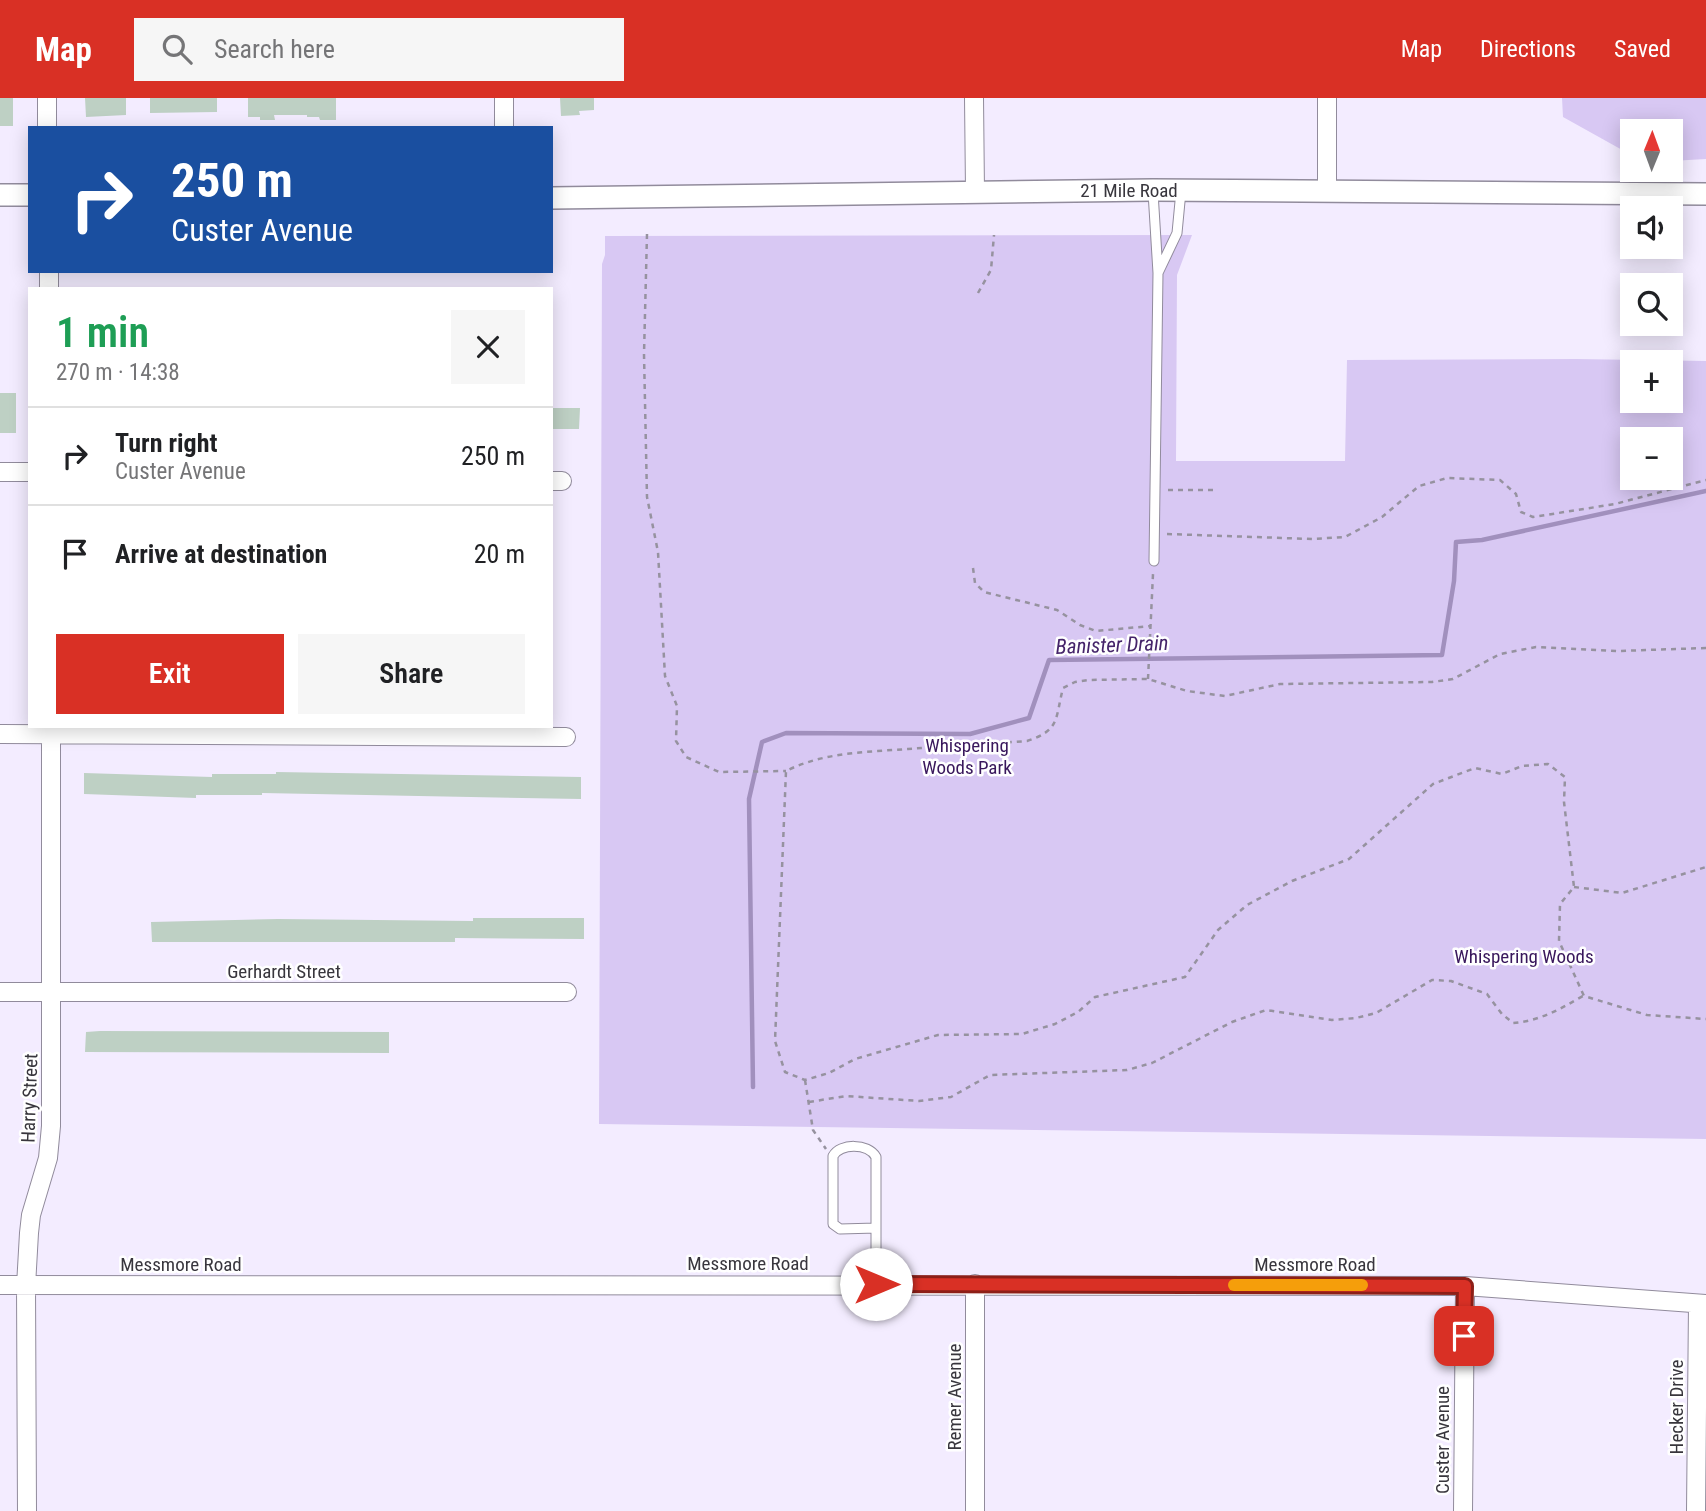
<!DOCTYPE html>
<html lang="en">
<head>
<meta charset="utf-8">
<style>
	body { margin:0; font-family:"Roboto Condensed",sans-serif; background:#f6f6f6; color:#202124; height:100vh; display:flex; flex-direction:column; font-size:26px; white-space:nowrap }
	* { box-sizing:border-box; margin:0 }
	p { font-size:23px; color:#757577 }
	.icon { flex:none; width:38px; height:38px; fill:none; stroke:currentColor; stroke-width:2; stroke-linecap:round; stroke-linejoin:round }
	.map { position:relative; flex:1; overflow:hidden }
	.drawer { position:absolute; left:28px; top:189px; width:525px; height:441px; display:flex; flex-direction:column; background:#fff; border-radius:0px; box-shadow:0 4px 18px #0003 }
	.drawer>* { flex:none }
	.guide { position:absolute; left:28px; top:28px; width:525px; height:147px; border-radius:0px; box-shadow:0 4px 18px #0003; background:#1a4fa0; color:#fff; overflow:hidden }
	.needle { width:46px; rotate:1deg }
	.tools { position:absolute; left:1620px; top:21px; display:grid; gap:14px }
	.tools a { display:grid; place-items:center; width:63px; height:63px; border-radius:0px; background:#fff; box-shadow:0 4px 18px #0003; font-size:35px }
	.pin { position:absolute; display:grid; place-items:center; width:60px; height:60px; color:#fff; margin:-30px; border-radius:14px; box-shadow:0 4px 10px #0006 }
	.me { position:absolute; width:77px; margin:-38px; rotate:90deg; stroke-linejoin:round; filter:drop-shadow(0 0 5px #0008) }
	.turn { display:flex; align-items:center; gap:24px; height:147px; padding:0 28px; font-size:32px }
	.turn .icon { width:91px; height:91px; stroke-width:2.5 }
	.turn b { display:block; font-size:49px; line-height:60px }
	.round { display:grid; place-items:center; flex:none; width:74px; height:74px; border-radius:0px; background:#f6f6f6 }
	.summary { display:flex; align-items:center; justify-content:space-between; height:119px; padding:0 28px }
	h1 { font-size:42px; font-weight:600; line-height:52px; color:#1e9e55 }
	.button { display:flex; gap:14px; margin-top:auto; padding:14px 28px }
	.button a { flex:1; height:80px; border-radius:0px; background:#d93025; color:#fff; font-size:28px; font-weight:600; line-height:80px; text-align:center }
	.button a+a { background:#f6f6f6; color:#202124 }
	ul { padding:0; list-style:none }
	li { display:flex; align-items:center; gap:21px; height:98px; padding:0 28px; border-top:2px solid #e0e0e0 }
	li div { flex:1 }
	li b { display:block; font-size:26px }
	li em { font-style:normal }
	header { display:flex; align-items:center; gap:42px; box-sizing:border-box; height:98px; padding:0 35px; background:#d93025; color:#fff }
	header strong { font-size:33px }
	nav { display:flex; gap:38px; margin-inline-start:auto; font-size:24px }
	.search { width:490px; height:63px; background:#f6f6f6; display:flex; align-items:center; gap:18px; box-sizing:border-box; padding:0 24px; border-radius:0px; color:#757577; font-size:26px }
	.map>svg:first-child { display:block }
	.green { fill:#d8c8f3; fill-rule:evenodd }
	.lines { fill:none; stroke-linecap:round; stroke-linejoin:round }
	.stream { stroke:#a190bd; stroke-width:4.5 }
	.building { fill:#bed0c4 }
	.service-casing { stroke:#918b9c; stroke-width:11 }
	.minor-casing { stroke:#918b9c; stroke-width:20 }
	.tertiary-casing { stroke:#918b9c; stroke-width:24 }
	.path { stroke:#96929f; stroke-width:2.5; stroke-dasharray:5 5; stroke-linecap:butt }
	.service { stroke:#fff; stroke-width:9 }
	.minor { stroke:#fff; stroke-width:18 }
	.tertiary { stroke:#fff; stroke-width:21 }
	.route-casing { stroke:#8d1f18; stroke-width:18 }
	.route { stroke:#d93025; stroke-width:12 }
	.slow { stroke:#f59e0b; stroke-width:12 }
	.labels { text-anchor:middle; stroke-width:5; stroke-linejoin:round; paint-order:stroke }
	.street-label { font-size:19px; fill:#38363d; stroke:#fff }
	.park-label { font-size:19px; fill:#39175c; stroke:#fff }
	.water-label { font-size:21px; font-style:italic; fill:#45246a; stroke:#fff }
</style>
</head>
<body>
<header>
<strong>Map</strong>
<div class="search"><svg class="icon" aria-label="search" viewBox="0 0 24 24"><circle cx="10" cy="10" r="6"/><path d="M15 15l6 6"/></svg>Search here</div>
<nav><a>Map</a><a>Directions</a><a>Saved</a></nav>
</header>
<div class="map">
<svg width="1706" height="1413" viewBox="0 0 1706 1413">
	<rect width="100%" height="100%" fill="#f3ecff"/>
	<path class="green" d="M1562,0h144v61l-35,2v-30h-38v25l-70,-39z
		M1192,137l-15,40 -1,186h169l2,-101 229,-1 130,2v778l-1107,-15 3,-860 3,-9v-19zM1633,264h38v39h-38zM1633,341h38v39h-38z"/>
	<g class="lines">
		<path class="stream" d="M753,989l-4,-288 13,-57 24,-9 184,1 59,-16 20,-58 393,-5 12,-74 2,-39 26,-2 224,-49"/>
	</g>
	<path class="building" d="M0,0h13v28h-13z
		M85,0h41v17l-40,2z
		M150,0h67v14l-67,1z
		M248,0h88v22h-16l-1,-3h-12v-2h-33l1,5h-15v-3h-12z
		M560,0h34v12l-15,1 1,4 -19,1z
		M0,295h16v40h-16z
		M551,310h29l-1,21h-28z
		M276,674l305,5v22l-319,-6v2h-66v3l-112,-4v-21l128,4v-3h64z
		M473,820h111v21l-129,-1v4h-303l-1,-20 127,-3 195,2z
		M100,933l289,1v21l-304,-1 1,-20z"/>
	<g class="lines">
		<defs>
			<path id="service" d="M1153,94l5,81 19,-40 4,-42
				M1154,463l4,-288
				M876,1130l-36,1 -7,-5v-68c7,-13 35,-13 43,1v127"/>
			<path id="minor" d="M47,0v30
				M504,0v30
				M974,0l1,93
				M1327,0v93
				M49,173v18
				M0,374h30
				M551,383h11
				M0,636l566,3
				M0,894h567
				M0,1187l1465,1 241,18
				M27,1413l-1,-225 3,-53 2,-18 17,-57 3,-32v-400
				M975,1413v-227
				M1463,1413l2,-225
				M1696,1413l2,-207"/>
			<path id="tertiary" d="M0,97h30
				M551,100l602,-8 553,4"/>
		</defs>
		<use href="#service" class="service-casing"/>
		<use href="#minor" class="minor-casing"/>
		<use href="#tertiary" class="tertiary-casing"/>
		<path class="path" d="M647,136l-3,120 3,143 11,55 7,124 12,30 -1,35 10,16 33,15 67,-1
			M978,195l13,-23 3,-35
			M1168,392h48
			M1167,436l145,5 33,-2 37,-20 37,-31 28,-8 53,2 16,14 5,18 12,5 82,-13 91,-24
			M973,470l2,15 9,9 73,18 23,15 16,6 55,-5
			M1706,550l-88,3 -82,-4 -36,7 -47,25 -21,3 -152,2 -55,12 -38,-5 -39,-12 -59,1 -14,2 -12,6c-8,32 -3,42 -36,53 -40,3 -80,5 -119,8 -41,3 -84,3 -122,22l-11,270 10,31 20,8 24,-7 26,-14 83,-24 84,-1 33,-10 23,-12 17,-15 90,-20 33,-47 29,-25 45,-24 57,-22 84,-75 42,-16 27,6 20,-8 26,-2 17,13 -1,25 10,85 -14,17 -1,37 25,55 63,19 59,4
			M1148,581l5,-105
			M1574,789l48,6 84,-26
			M805,982l8,50 13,19
			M809,1004l37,-6 73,5 32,-4 39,-22 137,-5 25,-7 80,-41 34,-12 66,10 24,-2 20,-5 56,-33 19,1 36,13 15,20 11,9c27,-2 47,-14 70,-27"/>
		<use href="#service" class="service"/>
		<use href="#minor" class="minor"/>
		<use href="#tertiary" class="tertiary"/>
	</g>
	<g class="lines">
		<defs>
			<path id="route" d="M876,1186l589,2 -1,50"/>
		</defs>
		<use href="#route" class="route-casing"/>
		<use href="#route" class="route"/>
		<path class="slow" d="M1234,1187h128"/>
	</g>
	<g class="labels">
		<g class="street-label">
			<text x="1129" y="99">21 Mile Road</text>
			<text x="284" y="880">Gerhardt Street</text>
			<text transform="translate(29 1000) rotate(-88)" y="7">Harry Street</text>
			<text x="748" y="1172">Messmore Road</text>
			<text x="181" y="1173">Messmore Road</text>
			<text x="1315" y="1173">Messmore Road</text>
			<text transform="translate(954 1299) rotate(-90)" y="7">Remer Avenue</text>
			<text transform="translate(1676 1309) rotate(-90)" y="7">Hecker Drive</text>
			<text transform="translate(1442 1342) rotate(-90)" y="7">Custer Avenue</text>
		</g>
		<g class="park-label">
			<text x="967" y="654">Whispering<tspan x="967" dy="22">Woods Park</tspan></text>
			<text x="1524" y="865">Whispering Woods</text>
		</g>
		<g class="water-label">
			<text transform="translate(1112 547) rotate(-2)" y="7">Banister Drain</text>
		</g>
	</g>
</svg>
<div class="tools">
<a><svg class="needle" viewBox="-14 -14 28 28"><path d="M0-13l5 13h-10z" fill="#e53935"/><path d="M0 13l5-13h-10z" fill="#757577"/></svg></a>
<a><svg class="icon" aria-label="sound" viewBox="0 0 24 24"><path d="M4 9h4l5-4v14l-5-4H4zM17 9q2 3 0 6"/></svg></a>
<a><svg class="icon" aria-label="search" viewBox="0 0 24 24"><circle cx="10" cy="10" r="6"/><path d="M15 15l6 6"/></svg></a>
<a>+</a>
<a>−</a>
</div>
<div class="pin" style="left:1464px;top:1238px;background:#d93025"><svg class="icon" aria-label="arrive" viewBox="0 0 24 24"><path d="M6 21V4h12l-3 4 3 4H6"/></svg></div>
<svg class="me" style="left:876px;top:1186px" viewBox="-20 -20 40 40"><circle r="19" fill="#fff"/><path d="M0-13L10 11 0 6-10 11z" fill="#d93025"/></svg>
<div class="guide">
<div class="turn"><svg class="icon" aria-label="right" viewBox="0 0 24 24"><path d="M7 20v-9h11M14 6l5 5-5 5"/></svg><div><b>250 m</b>Custer Avenue</div></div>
</div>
<section class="drawer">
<div class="summary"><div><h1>1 min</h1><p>270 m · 14:38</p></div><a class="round"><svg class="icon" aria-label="close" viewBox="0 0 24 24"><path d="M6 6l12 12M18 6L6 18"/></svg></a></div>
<ul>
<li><svg class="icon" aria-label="right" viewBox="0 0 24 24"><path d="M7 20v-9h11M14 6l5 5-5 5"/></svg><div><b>Turn right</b><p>Custer Avenue</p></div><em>250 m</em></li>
<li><svg class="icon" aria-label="arrive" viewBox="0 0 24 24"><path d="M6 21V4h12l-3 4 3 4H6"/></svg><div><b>Arrive at destination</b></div><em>20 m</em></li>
</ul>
<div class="button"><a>Exit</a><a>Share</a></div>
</section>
</div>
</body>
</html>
